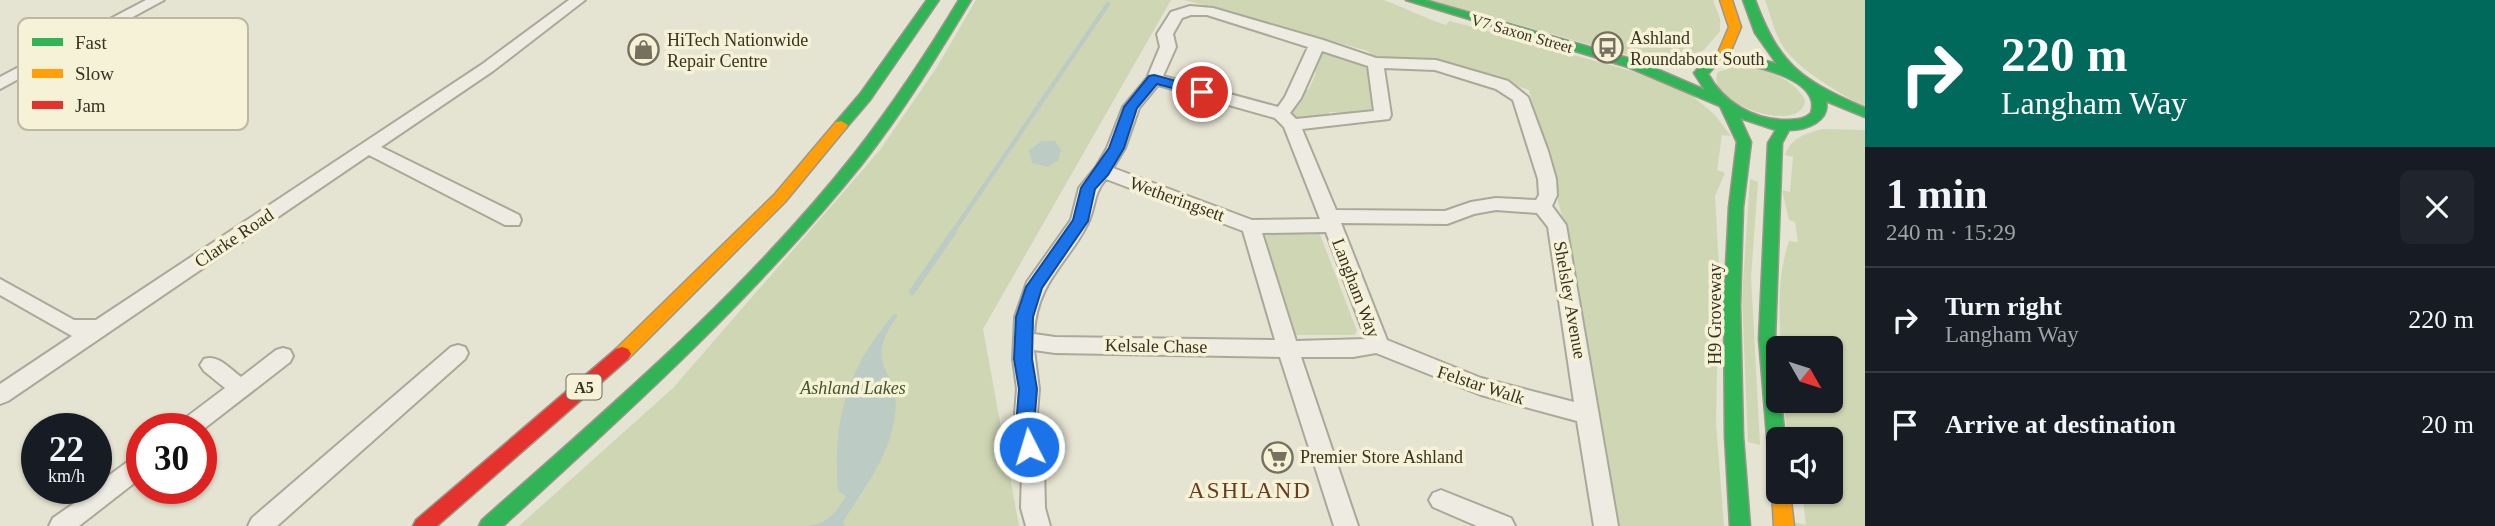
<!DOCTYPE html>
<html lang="en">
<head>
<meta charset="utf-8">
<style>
	body { margin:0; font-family:Georgia,serif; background:#20242c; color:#f1f3f6; height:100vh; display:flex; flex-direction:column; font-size:26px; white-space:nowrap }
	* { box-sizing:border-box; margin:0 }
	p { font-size:23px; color:#9ea1a6 }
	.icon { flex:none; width:38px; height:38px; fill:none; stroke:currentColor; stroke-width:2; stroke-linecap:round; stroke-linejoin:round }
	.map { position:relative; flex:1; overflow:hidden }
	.panel { display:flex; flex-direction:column; background:#171b24; width:630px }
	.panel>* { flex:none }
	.guide { background:#00695c; color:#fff; overflow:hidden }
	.needle { width:46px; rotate:129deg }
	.controls { position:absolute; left:1766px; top:336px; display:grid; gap:14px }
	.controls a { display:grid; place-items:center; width:77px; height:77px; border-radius:10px; background:#171b24; box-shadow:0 2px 5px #0004; font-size:35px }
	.speed { position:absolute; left:21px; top:413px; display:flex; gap:14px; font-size:35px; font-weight:700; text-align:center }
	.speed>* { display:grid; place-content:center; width:91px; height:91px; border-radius:50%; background:#171b24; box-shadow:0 2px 5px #0004; line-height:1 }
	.speed small { font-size:18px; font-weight:400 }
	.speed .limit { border:10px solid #d22; background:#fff; color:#111 }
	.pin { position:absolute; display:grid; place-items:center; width:60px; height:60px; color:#fff; margin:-30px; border:4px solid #fff; border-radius:50%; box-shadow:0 2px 7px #0007 }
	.me { position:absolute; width:77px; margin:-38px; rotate:355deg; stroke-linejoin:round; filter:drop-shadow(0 0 5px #0008) }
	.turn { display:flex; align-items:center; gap:24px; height:147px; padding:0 21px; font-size:32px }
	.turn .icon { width:91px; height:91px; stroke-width:2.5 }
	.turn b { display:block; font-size:49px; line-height:60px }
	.round { display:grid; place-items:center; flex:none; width:74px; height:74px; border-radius:10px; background:#20242c }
	.summary { display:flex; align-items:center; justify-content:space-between; height:119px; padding:0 21px }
	h1 { font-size:42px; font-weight:700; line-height:52px }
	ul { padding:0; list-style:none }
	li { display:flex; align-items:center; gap:21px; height:105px; padding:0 21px; border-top:2px solid #363941 }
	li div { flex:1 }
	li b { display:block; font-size:26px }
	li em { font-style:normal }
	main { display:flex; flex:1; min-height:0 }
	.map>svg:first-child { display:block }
	.green { fill:#cfd6b4 }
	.water { fill:#bcccc4 }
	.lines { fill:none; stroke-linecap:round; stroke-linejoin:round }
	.stream-far1 { stroke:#bcccc4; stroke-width:4.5 }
	.stream { stroke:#bcccc4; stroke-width:6 }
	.street-casing { stroke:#aba899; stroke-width:4 }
	.fast-casing { stroke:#9a978a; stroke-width:3 }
	.slow-casing { stroke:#9a978a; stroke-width:3 }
	.jam-casing { stroke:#9a978a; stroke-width:3 }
	.street { fill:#eeece2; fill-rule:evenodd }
	.fast { fill:#30b455; fill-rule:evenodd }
	.slow { fill:#ff9f0a; fill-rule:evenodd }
	.jam { fill:#e5322d; fill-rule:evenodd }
	.route { fill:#1a73e8; stroke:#114b97; stroke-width:2 }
	.labels { text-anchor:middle; stroke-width:7; stroke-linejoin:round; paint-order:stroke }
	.far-street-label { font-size:16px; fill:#3a3221; stroke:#f5f2d8 }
	.shield { fill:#f5f2d8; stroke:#726c58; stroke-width:2 }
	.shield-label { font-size:16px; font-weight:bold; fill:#3a3221 }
	.poi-label { font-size:18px; fill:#3a3221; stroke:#f5f2d8; text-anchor:start }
	.street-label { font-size:18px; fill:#3a3221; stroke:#f5f2d8 }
	.park-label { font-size:18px; font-style:italic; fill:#425628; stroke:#f5f2d8 }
	.near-neighbourhood-label { font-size:23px; letter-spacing:2px; fill:#663d22; stroke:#f5f2d8 }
	.key { fill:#f5f2d8; stroke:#bdb8a1; stroke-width:2 }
	.key-label { font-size:19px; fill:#3a3221 }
</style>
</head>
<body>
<main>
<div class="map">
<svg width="1865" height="526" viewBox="0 0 1865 526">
	<rect width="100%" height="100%" fill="#e5e3d1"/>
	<path class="green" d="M976,0h195l-188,329 36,197h-500l154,-138 207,-238 57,-83z
		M1185,0h198c22,7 40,18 63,25l3,-4 24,6 162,45 55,22 24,20 17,22 -9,-1 -5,35 8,3 -10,23 4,72 -3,155 8,103h-105l-44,-260 -46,-176 -98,-32h-57l-6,-7z
		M1429,0h284l7,19v12l-16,19 -17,7 -20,3 -25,-1z
		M1765,0h100v107c-24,-13 -74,-41 -85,-66 -7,-13 -10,-28 -15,-41z
		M1326,50l15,5v5c6,1 17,2 23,6 11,7 12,36 8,46l-10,2 -33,-2v2l-27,5 -11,-4 14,-25 4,-1 7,-16 -4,-3 9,-17z
		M1737,66c26,2 55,10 68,34 -2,37 -103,2 -87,-28z
		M1822,129l43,1v396h-72v-4l13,3 -4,-33h28v-53h-43l-3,-38h46v-53h-49c-2,-38 -4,-70 8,-107l9,1 -3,-20 -6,-2 -7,-30 8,2 3,-35 -8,-2c7,-18 20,-21 37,-26z
		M1750,179l8,3 -7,95 9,168 -12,-3 -6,-145z
		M1267,232h52l38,99 -3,4h-62l-30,-97z"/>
	<path class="water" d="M1042,141h13l6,9 -3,11 -11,6 -15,-4 -3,-13z
		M894,314l4,1c-39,56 4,51 -3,101 -7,44 -30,70 -52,106l2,4h-39c20,-1 30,-13 40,-30l-8,-5c-6,-70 9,-123 56,-177z"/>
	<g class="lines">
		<path class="stream-far1" d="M953,232l155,-228"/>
		<path class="stream" d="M912,292l42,-61"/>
		<defs>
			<path id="street" d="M146,0h18l-164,89v-12z
				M569,0h16l-92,71 -112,76 138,68 2,5 -2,5h-14l-136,-70 -361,246 -8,3v-20l72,-48 -72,-41v-16l74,41h22l385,-255z
				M1190,6l23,2 110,32 53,18 60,2 72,21 20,16 20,54 8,28 1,16 -5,11 14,19 52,301h-24l-17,-105 -96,-26 -105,-42 -23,4h-52l57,169h-24l-54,-169 -225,-4 -21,-3 5,39 -3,37 8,42 1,40 5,18h-24l-5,-18 1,-40 -8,-42 3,-37 -4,-30 2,-42 12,-35 44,-62 8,-32 17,-21 11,-19 16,-41 24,-29 13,-31 -3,-13 14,-22zM1191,15h16l101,32 -23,50 -7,10 -115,-31 13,-29 -3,-13 9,-16zM1322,51l46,15 6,45 -78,8 -6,-6 11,-15zM1384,68l51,2 61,19 17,11 25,79 1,16 -3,5 -40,-2 -25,4 -26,9 -109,-1 -34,-81 87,-10 2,-4zM1158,85l117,33 9,9 36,92 -68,1 -139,-52 12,-20 14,-40zM1106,179l137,52 32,109 -220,-3 -21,-3c3,-53 33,-69 54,-111 8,-17 5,-29 18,-44zM1496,210l41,3 11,14 26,175 -93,-24 -94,-38 -46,-117 106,1 27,-10zM1326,232l40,107 -70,2 -34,-108z
				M458,345l7,2 3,6 -3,6 -188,167h-29l4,-8 199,-171z
				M283,348l7,2 3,6 -3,6 -89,69v-2h-24l3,-7 45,-34 -21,-17 -4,-6 4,-6c14,-5 25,9 37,18l35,-27z
				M142,454v23l-63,49h-30l4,-8 43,-30v-3l38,-28z
				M1441,490l70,28 4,8h-38l-44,-19 -4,-7 4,-7z"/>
			<path id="fast" d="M927,0h12l-69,100 -24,28h-10l-2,-3 2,-3 24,-28z
				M959,0h12c-34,56 -68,112 -109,164 -107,133 -233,247 -359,362h-24l3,-6c130,-115 265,-230 373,-367 38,-49 72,-100 104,-153z
				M1406,0h19l213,61 67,29 -11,-17c21,-26 55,-17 83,-9l-22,-31 -12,-33h12c25,67 47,80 110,108v9l-39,-16c4,20 -19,29 -37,29l-7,13 -7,196 3,62h3l4,38h-7v30l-7,-2 -2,-6 -10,-122 9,-196 8,-13 -36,-12 11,24 -8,65 -3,98 3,131 7,90h-20l-5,-90 -1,-131 5,-98 8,-65 -17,-36 -92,-39zM1737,63c22,4 85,17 74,50 -8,8 -15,6 -25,7 -32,0 -62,-17 -78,-46l8,-9z"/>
			<path id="slow" d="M1720,0h12l9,27 -14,33 -6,4 -6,-4 14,-33z
				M841,121l7,4 -2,3 -61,74 -157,157 -6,2 -6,-2 -3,-5 3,-5 159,-155 61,-72z
				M1778,485v7h12l4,34h-20l-2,-34z"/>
			<path id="jam" d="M622,347l6,2 3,5 -3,5 -191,167h-24l3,-6 200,-171z"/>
		</defs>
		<use href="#street" class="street-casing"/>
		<use href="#fast" class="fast-casing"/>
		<use href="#slow" class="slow-casing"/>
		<use href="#jam" class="jam-casing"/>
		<use href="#street" class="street"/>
		<use href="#fast" class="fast"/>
		<use href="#slow" class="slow"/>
		<use href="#jam" class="jam"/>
	</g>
	<path class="route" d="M1154,75l53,14 2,3 -7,4 -45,-12 -20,24 -13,40 -16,27 -13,14 -7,32 -46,67 -9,29 -1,42 5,30 -3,37 4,21 -3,6 -6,2 -7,-2 -6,-27 3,-37 -5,-30 2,-42 10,-30 47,-67 8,-32 28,-40 15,-41 25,-31z"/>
	<defs>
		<symbol id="bus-ring" viewBox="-11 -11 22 22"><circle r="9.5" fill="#f5f2d8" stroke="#76705f" stroke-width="1.5"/><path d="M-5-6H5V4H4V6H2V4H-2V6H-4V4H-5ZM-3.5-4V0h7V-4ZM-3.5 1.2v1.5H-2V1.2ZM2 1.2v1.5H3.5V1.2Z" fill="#76705f"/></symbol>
		<symbol id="shop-ring" viewBox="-11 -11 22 22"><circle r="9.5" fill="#f5f2d8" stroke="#76705f" stroke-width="1.5"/><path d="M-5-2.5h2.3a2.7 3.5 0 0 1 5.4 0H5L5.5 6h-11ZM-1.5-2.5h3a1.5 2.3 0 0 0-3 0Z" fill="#76705f"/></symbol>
		<symbol id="supermarket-ring" viewBox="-11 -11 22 22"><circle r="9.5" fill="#f5f2d8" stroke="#76705f" stroke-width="1.5"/><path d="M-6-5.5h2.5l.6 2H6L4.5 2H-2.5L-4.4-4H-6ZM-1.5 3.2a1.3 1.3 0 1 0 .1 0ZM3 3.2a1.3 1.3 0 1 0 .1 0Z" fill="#76705f"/></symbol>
	</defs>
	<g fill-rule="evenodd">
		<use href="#bus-ring" x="1590" y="30" width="35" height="35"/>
		<use href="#shop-ring" x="626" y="32" width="35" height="35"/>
		<use href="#supermarket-ring" x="1260" y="440" width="35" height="35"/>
	</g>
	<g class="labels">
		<g class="far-street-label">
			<text transform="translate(1522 33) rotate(16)" y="6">V7 Saxon Street</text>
		</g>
		<rect class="shield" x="566.5" y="374.5" width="35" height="25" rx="5"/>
		<g class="shield-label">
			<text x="584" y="393">A5</text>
		</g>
		<g class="poi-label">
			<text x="1630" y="44">Ashland<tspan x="1630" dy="21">Roundabout South</tspan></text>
			<text x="667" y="46">HiTech Nationwide<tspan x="667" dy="21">Repair Centre</tspan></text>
			<text x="1300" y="463">Premier Store Ashland</text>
		</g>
		<g class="street-label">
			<text transform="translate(1177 199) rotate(20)" y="6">Wetheringsett</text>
			<text transform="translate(234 238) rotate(-34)" y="6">Clarke Road</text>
			<text transform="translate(1356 288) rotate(69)" y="6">Langham Way</text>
			<text transform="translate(1570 300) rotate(80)" y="6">Shelsley Avenue</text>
			<text transform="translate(1715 314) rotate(-90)" y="6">H9 Groveway</text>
			<text transform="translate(1156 346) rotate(1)" y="6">Kelsale Chase</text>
			<text transform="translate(1481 385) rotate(18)" y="6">Felstar Walk</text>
		</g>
		<g class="park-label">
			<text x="853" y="394">Ashland Lakes</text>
		</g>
		<g class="near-neighbourhood-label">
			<text x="1250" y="498">ASHLAND</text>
		</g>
	</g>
	<rect x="18" y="18" width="230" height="112" rx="10" class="key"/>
	<rect x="32" y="38" width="31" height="8" fill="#30b455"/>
	<rect x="32" y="69" width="31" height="9" fill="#ff9f0a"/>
	<rect x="32" y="101" width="31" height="8" fill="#e5322d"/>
	<g class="key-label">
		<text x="75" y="49">Fast</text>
		<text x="75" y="80">Slow</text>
		<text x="75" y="112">Jam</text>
	</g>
</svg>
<div class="controls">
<a><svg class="needle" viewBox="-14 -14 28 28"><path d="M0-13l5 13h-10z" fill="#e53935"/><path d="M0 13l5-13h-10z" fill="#9ea1a6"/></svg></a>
<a><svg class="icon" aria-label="sound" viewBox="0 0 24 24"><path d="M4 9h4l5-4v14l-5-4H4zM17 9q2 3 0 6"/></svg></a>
</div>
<div class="speed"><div>22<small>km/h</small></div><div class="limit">30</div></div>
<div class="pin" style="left:1202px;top:92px;background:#d93025"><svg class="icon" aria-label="arrive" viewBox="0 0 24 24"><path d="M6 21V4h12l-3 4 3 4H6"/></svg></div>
<svg class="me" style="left:1029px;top:447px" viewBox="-20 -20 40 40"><circle r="17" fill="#1a73e8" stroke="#fff" stroke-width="3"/><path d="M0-11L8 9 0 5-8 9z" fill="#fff"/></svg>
</div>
<section class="panel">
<div class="guide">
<div class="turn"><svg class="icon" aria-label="right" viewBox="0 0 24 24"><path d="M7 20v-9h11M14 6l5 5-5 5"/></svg><div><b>220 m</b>Langham Way</div></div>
</div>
<div class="summary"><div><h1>1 min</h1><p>240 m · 15:29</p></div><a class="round"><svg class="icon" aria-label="close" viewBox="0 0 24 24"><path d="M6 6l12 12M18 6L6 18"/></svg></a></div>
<ul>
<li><svg class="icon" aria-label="right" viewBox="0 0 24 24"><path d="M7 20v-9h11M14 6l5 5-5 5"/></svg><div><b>Turn right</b><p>Langham Way</p></div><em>220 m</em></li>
<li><svg class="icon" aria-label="arrive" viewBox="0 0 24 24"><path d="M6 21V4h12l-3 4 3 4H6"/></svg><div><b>Arrive at destination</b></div><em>20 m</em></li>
</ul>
</section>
</main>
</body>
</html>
